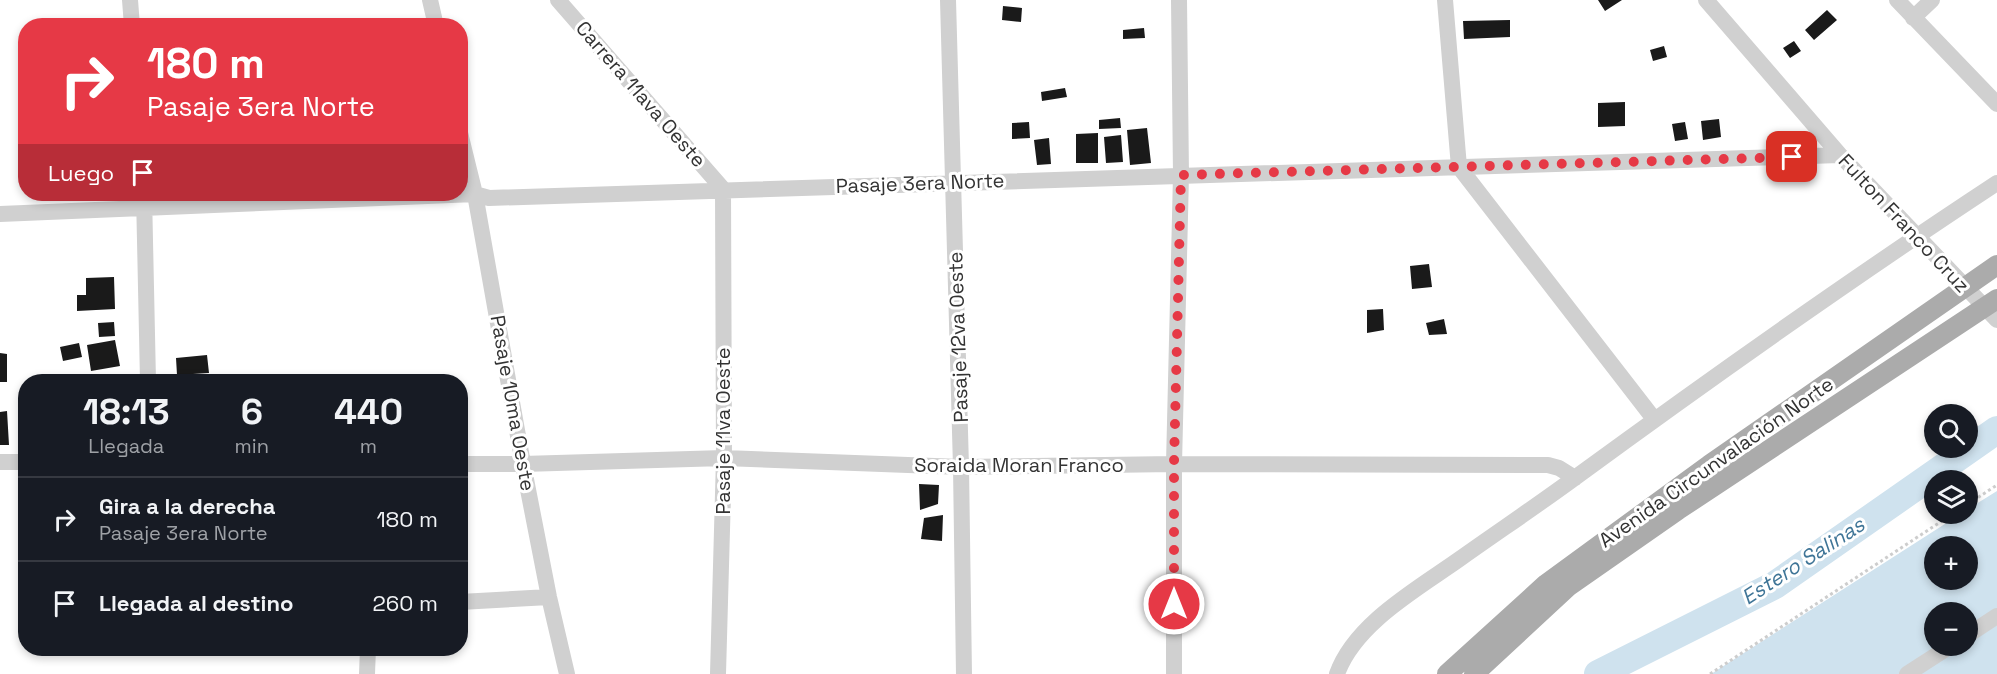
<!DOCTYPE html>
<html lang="es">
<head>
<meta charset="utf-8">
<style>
	body { margin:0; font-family:"Space Grotesk",sans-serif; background:#242831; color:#f1f3f6; height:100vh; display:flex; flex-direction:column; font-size:22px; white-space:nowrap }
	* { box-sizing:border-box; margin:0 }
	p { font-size:20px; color:#9ea1a6 }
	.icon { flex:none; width:33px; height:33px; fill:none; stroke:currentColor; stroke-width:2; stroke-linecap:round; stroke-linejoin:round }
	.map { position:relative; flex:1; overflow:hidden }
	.details { position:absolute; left:18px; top:374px; width:450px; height:282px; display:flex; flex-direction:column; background:#171b24; border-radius:24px; box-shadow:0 3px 9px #0003 }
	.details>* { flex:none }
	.banner { position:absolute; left:18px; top:18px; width:450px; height:183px; border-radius:24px; box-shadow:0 3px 9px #0003; background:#e63946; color:#fff; overflow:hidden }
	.tools { position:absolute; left:1924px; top:404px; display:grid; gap:12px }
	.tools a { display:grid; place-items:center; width:54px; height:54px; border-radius:50%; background:#171b24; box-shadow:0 3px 9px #0003; font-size:30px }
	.pin { position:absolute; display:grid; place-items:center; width:51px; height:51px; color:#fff; margin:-26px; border-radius:12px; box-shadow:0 3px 9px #0006 }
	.me { position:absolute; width:66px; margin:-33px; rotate:0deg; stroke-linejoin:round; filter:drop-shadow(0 0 4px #0008) }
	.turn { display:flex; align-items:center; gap:21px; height:126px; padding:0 30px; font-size:27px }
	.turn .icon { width:78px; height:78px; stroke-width:2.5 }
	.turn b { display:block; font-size:42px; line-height:51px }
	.then { display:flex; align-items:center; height:57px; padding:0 30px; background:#0003; gap:12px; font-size:22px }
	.eta { display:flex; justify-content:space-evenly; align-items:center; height:102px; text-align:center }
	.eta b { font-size:36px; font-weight:700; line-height:42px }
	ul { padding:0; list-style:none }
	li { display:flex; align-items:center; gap:18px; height:84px; padding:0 30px; border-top:2px solid #363941 }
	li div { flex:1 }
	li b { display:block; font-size:22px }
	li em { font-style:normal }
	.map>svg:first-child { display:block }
	.water { fill:#cfe2ee; fill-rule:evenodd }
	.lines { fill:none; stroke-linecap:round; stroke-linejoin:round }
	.river { stroke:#cfe2ee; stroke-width:28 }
	.building { fill:#1a1a1a }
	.path { stroke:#cdcdcd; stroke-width:3; stroke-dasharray:3 3; stroke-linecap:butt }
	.minor { stroke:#d0d0d0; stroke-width:16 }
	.major { stroke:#ababab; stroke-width:20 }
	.route { stroke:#e63946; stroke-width:10; stroke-dasharray:0 18 }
	.labels { text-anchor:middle; stroke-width:6; stroke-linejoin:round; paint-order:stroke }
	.street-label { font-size:20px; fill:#333; stroke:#fff }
	.water-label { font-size:21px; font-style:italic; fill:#3f7597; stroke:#fff }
</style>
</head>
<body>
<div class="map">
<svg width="1997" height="674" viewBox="0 0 1997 674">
	<rect width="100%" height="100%" fill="#fff"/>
	<path class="water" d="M1997,491v183h-286l251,-161h6v-4zM1935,546h33v33h-33zM1935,612h33v33h-33z"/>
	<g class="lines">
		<path class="river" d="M1598,674l177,-89 222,-155"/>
	</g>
	<path class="building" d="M1598,0h24l-17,11z
		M1003,6l19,2 -1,14 -19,-2z
		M1827,10l10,10 -23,20 -9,-10z
		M1510,20v17l-46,2 -1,-18z
		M1144,28l1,10 -22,1v-9z
		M1794,41l7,10 -11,7 -7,-10z
		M1664,46l3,11 -14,4 -3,-11z
		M1065,88l2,9 -25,4 -1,-9z
		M1625,102v24l-27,1v-24z
		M1120,118l1,10 -22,1v-9z
		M1719,119l2,18 -18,3 -2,-19z
		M1029,122l1,16 -18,1v-16z
		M1685,122l3,17 -13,2 -3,-17z
		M1147,128l4,35 -21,2 -3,-35z
		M1098,133v30h-22v-29z
		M1121,135l2,27 -17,1 -2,-26z
		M1049,138l2,26 -14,1 -3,-25z
		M1429,264l3,23 -20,2 -2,-23z
		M114,277l1,32 -38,2v-16h9v-17z
		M1383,309l1,21 -17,3v-23z
		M1444,319l3,15 -18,1 -3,-12z
		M114,322l1,14 -16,1 -1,-14z
		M115,340l5,26 -29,5 -4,-26z
		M79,343l3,14 -19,4 -3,-14z
		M0,353l7,1v28h-7z
		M207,355l2,18 -32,2 -1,-17z
		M212,376v5h-34v-2z
		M7,411l2,34h-9v-33z
		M919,484l20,1 -1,19 -18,6z
		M943,515l-1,26 -21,-2 3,-21z"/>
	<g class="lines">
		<path class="path" d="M1968,504l29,-19
			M1710,674l244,-161"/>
		<path class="minor" d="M130,0l2,26
			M430,0l6,26
			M558,0l165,189 1,269 -6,216
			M948,0l13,467 3,207
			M1445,0l14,167 195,252
			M1706,0l134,155 157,165
			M1897,0l100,104
			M1913,18l19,-18
			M460,133l15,61 48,270 26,133 18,77
			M144,194l4,187
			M0,214l475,-20 14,4 1351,-43
			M0,462h26
			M460,464h63l201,-6 237,9 213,-3 374,1 11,3 16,10
			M460,602l89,-5
			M1968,635l29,-19
			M367,674l1,-26
			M1174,674v-210l7,-289 -2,-175
			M1337,674c18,-51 82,-86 124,-116 38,-27 77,-53 115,-81 138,-101 278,-200 421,-294
			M1907,674l45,-29"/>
		<path class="major" d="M1447,674l99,-90 163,-119 288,-200
			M1474,674l95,-88 109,-76 319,-211"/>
	</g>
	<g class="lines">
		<path class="route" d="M1174,604v-140l7,-289 611,-18"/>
	</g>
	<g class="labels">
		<g class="street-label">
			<text transform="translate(641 94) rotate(49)" y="7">Carrera 11ava Oeste</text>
			<text transform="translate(920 183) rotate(-2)" y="7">Pasaje 3era Norte</text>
			<text transform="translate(1904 223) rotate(47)" y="7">Fulton Franco Cruz</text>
			<text transform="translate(958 337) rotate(-92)" y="7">Pasaje 12va Oeste</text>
			<text transform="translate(513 403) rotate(80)" y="7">Pasaje 10ma Oeste</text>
			<text transform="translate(723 431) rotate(-90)" y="7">Pasaje 11va Oeste</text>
			<text transform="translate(1716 462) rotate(-35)" y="7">Avenida Circunvalación Norte</text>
			<text x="1019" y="472">Soraida Moran Franco</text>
		</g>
		<g class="water-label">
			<text transform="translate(1803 561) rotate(-33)" y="7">Estero Salinas</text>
		</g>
	</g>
</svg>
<div class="tools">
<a><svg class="icon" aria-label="search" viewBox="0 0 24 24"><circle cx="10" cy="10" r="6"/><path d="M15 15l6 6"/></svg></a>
<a><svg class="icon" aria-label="layers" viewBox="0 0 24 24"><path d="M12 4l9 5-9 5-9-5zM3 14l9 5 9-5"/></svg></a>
<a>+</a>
<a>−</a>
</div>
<div class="pin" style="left:1792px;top:157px;background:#d93025"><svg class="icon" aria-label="arrive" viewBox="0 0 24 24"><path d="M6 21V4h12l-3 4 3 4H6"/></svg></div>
<svg class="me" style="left:1174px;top:604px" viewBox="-20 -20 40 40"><circle r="17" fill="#e63946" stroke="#fff" stroke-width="3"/><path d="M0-11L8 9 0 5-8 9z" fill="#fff"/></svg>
<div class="banner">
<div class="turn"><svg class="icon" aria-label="right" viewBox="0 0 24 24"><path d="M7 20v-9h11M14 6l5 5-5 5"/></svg><div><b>180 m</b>Pasaje 3era Norte</div></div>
<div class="then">Luego<svg class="icon" aria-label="arrive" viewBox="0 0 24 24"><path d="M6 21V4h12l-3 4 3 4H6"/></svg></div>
</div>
<section class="details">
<div class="eta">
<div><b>18:13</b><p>Llegada</p></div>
<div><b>6</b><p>min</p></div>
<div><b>440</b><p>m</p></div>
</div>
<ul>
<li><svg class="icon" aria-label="right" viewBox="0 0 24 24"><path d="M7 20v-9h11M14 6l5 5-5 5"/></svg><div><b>Gira a la derecha</b><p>Pasaje 3era Norte</p></div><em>180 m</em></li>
<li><svg class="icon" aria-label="arrive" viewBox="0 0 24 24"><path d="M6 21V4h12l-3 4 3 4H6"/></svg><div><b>Llegada al destino</b></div><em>260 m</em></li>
</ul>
</section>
</div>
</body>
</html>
